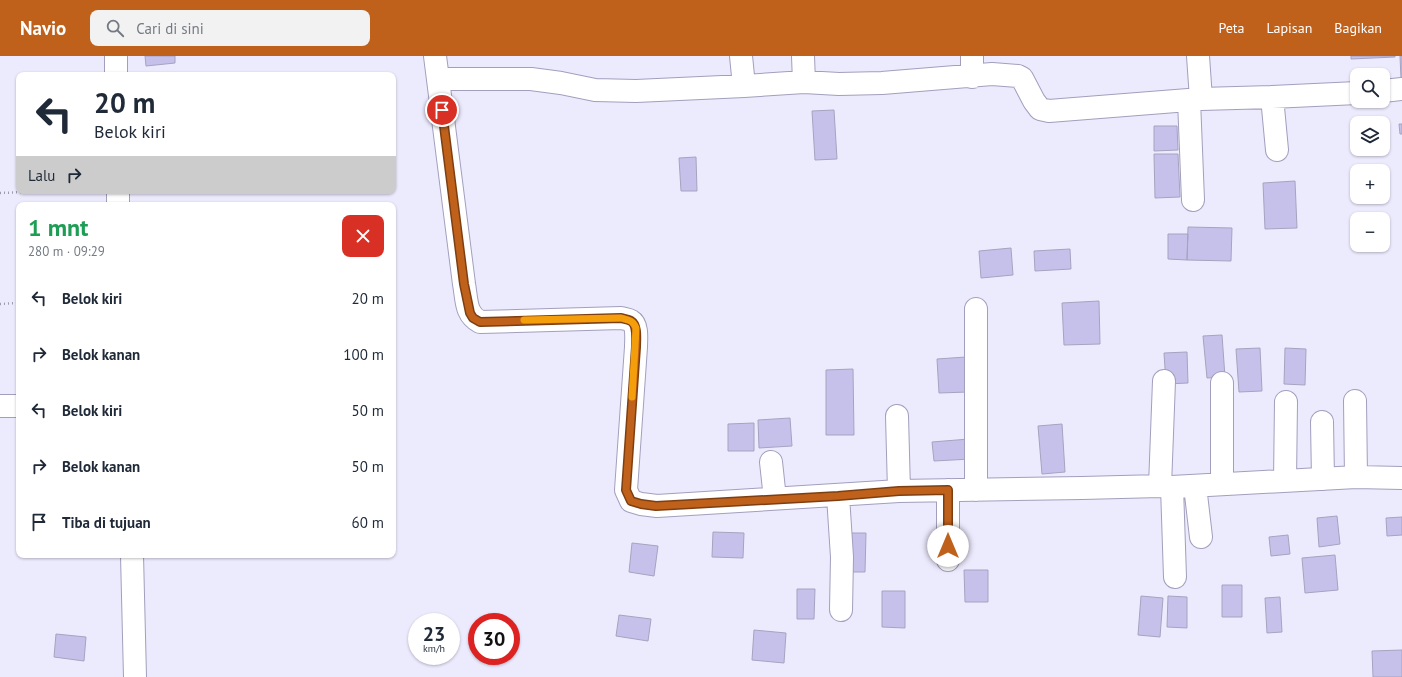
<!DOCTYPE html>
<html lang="id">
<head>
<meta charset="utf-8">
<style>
	body { margin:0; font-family:"PT Sans",sans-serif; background:#f2f2f3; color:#1f2937; height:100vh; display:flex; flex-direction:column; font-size:15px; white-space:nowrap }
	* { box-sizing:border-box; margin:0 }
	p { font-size:13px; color:#747a83 }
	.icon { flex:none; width:22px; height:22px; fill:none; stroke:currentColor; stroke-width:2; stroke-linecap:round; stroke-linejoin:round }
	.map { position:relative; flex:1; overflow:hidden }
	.sheet { position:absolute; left:16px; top:146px; width:380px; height:356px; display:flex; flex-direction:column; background:#fff; border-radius:8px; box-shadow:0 1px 3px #0004 }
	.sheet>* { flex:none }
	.hud { position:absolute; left:16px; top:16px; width:380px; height:122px; border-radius:8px; box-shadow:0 1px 3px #0004; background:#fff; color:#1f2937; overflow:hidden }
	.tools { position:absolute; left:1350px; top:12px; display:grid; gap:8px }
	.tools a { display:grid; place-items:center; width:40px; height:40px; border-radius:8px; background:#fff; box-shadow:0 1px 3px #0004; font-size:20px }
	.speed { position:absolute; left:408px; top:557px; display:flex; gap:8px; font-size:20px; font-weight:700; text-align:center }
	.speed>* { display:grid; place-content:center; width:52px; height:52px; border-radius:50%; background:#fff; box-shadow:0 1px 3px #0004; line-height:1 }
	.speed small { font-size:10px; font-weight:400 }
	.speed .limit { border:6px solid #d22; background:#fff; color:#111 }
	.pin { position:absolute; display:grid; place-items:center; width:34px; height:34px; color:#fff; margin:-17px; border:2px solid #fff; border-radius:50%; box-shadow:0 1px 4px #0007 }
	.me { position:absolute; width:44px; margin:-22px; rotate:0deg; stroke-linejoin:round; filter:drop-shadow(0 0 3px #0008) }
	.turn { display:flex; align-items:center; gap:14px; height:84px; padding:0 12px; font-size:18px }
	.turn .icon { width:52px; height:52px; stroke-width:2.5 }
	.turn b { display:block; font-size:28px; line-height:34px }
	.then { display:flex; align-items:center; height:38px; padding:0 12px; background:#0003; gap:8px; font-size:15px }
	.round { display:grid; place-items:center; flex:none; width:42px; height:42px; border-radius:8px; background:#f2f2f3 }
	.head { display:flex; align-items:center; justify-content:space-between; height:68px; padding:0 12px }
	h1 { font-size:24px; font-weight:700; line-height:30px; color:#1e9e55 }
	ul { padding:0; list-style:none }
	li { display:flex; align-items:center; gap:12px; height:56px; padding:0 12px }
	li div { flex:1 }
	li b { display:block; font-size:15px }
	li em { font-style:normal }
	header { display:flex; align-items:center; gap:24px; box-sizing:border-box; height:56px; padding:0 20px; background:#c0611b; color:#fff }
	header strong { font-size:19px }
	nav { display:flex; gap:22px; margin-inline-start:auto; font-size:14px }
	.search { width:280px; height:36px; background:#f2f2f3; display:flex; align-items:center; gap:10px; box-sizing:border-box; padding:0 14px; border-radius:8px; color:#747a83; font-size:15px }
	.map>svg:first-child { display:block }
	.building { fill:#c6c1eb; stroke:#a6a3c0 }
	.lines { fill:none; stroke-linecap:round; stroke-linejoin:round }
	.minor-casing { stroke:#a29fbd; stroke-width:24 }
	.path { stroke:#9d9bab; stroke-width:2.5; stroke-dasharray:1 3; stroke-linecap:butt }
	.minor { stroke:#fff; stroke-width:22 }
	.route-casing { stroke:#7d3f12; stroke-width:10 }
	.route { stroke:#c0611b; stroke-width:7 }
	.slow { stroke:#f59e0b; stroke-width:7 }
</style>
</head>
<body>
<header>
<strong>Navio</strong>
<div class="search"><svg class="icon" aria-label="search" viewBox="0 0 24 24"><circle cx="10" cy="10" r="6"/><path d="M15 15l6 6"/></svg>Cari di sini</div>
<nav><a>Peta</a><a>Lapisan</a><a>Bagikan</a></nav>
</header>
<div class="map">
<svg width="1402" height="621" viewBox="0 0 1402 621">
	<rect width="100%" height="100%" fill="#eceafd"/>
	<path class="building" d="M145,0h30v7l-29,3z
		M1351,0h44v1l-44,2z
		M1400,0h2v23h-1z
		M834,54l3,49 -22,1 -3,-49z
		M1399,68h3v10h-2z
		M1154,70h23l1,24 -24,1z
		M1154,98h24l2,43 -25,1z
		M696,101l1,34h-16l-2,-33z
		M1295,125l2,47 -32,1 -2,-46z
		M1188,171l44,1 -1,33 -44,-1z
		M1168,178h20l-1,26 -19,-1z
		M1011,192l2,27 -32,3 -2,-27z
		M1070,193l1,20 -36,2 -1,-20z
		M1099,245l1,43 -36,1 -2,-42z
		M1222,279l3,42 -18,1 -4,-42z
		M1260,292l2,43 -23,1 -3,-43z
		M1285,292l21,1 -1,36 -21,-1z
		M1187,296l1,31 -22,1 -2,-31z
		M966,301l2,35 -29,1 -2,-34z
		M853,313l1,66h-28v-65z
		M790,362l2,28 -33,2 -1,-28z
		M754,367v28h-26v-27z
		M1062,368l3,48 -23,2 -4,-48z
		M969,383l2,20 -37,2 -2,-19z
		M1337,460l3,28 -21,3 -2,-29z
		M1402,461v18l-15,1 -1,-18z
		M713,476l31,1 -1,25 -31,-1z
		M847,477h19l-1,39h-20z
		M1288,479l2,19 -19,2 -2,-19z
		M632,487l26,3 -4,30 -25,-4z
		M1335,499l3,35 -33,3 -3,-35z
		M964,514h24v32h-23z
		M1222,529h20v32h-20z
		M797,533h18l-1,30h-17z
		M882,535h23v37l-23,-1z
		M1141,540l22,2 -3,39 -22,-2z
		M1168,540l19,1v31l-20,-1z
		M1280,541l2,35 -15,1 -2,-35z
		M619,559l32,4 -3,22 -32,-5z
		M754,574l32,3 -2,30 -32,-3z
		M56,578l30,3 -2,24 -30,-4z
		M1402,594v27h-29l-1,-26z"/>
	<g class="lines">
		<defs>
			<path id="minor" d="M116,0v19
				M435,0l29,228c3,16 1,30 16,38l141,-4c3,1 7,1 10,3 7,4 5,19 5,26l-10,143 5,11 10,3 16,2 242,-15 183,-3 78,-2 12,1 184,-10 46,1
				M741,0l3,30
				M803,0l1,26
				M972,0v21
				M1198,0l3,43
				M438,23h93l30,4 34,7 41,1 108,-5 60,-4 35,2 43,-1 110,-9 26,2 4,2 12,23 6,8 9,2 152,-12 71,-2 85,-4
				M1383,35l19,-2
				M1272,41l5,53
				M1189,44l4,100
				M118,135v14
				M976,253v181
				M1222,327v101
				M1355,345l1,76
				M0,350h19
				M897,360l2,75
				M1322,366l1,57
				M771,406l4,37
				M1285,425l1,-79
				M1160,430l4,-105
				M1195,430l6,51
				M1172,431l3,90
				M948,434v70
				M838,440l4,61 -1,53
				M132,499l3,122"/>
		</defs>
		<use href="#minor" class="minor-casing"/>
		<path class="path" d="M0,137l51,-2
			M0,248l19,-1"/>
		<use href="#minor" class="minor"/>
	</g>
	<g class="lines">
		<defs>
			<path id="route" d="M442,54l22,174 6,29 3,5 7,4 141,-4c3,1 7,1 10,3 7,4 5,19 5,26l-10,143 5,11 10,3 15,2 182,-10 61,-5 49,-1v56"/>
		</defs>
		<use href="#route" class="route-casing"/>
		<use href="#route" class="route"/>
		<path class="slow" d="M524,264l97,-2c7,2 12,2 15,10l-4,69"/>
	</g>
</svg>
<div class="tools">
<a><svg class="icon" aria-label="search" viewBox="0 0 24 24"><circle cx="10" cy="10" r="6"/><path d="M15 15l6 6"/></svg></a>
<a><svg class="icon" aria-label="layers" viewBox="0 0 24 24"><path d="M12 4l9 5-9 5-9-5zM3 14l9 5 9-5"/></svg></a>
<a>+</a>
<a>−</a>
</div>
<div class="speed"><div>23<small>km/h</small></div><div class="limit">30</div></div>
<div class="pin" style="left:442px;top:54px;background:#d93025"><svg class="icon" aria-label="arrive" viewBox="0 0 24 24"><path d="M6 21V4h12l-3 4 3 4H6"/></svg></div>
<svg class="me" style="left:948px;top:490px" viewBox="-20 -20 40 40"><circle r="19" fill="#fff"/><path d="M0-13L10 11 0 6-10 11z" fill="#c0611b"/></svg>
<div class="hud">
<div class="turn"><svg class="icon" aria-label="left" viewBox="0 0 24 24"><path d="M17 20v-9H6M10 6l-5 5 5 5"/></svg><div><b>20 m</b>Belok kiri</div></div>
<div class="then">Lalu<svg class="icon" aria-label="right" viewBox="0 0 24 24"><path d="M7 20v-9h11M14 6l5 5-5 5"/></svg></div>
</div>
<section class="sheet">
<div class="head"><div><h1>1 mnt</h1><p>280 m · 09:29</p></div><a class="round" style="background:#d93025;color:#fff"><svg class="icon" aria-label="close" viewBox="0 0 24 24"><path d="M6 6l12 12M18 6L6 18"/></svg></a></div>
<ul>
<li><svg class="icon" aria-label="left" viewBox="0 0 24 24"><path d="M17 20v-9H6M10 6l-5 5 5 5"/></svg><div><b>Belok kiri</b></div><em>20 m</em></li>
<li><svg class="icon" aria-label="right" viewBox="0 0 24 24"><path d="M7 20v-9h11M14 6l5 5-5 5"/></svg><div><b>Belok kanan</b></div><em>100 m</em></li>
<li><svg class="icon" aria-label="left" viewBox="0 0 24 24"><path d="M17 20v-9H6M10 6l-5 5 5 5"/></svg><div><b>Belok kiri</b></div><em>50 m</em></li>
<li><svg class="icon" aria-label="right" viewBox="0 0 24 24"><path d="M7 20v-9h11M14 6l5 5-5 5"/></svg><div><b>Belok kanan</b></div><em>50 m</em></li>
<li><svg class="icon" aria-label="arrive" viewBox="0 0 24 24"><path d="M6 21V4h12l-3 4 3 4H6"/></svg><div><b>Tiba di tujuan</b></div><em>60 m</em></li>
</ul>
</section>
</div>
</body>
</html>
